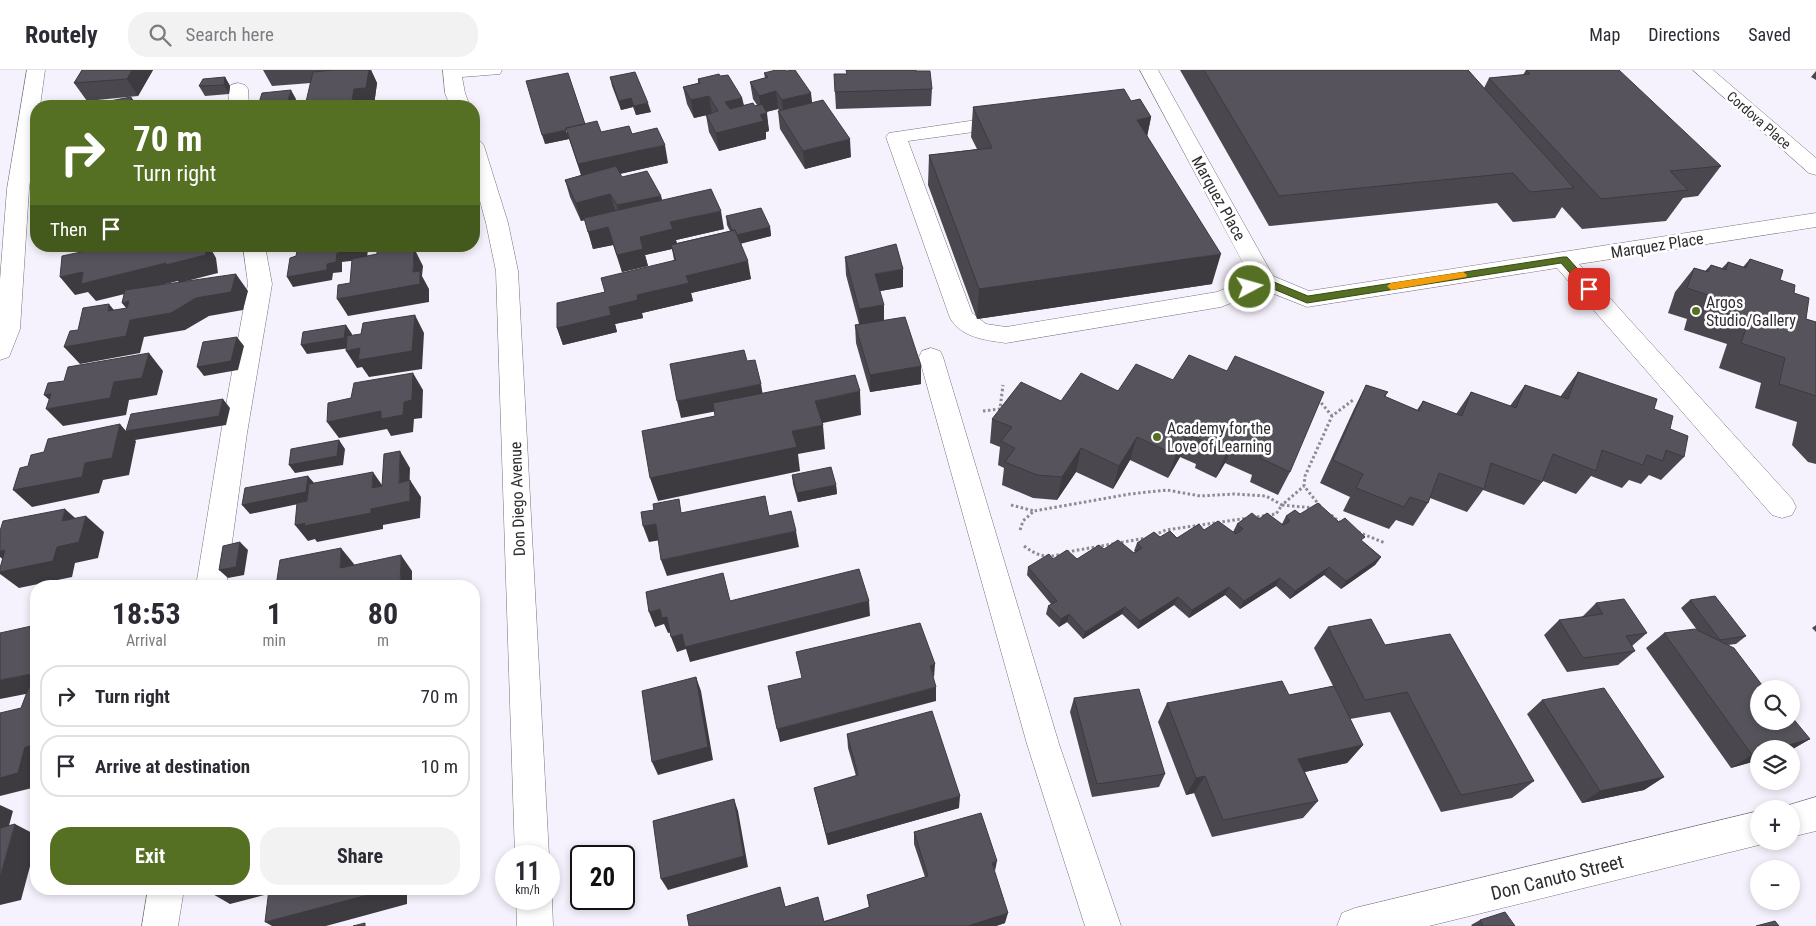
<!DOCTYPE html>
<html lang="en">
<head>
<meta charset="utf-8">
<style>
	body { margin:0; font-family:"Roboto Condensed",sans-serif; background:#f2f2f3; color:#2b2b33; height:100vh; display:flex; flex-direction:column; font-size:19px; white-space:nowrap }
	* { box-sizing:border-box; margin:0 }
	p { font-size:16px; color:#7c7c81 }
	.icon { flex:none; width:28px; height:28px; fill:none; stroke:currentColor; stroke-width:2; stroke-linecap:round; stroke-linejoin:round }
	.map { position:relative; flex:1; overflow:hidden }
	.details { position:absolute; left:30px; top:510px; width:450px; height:315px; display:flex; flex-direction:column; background:#fff; border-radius:20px; box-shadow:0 2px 8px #0003 }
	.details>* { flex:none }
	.banner { position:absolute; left:30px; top:30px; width:450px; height:152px; border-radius:20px; box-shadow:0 2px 8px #0003; background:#567023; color:#fff; overflow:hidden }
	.controls { position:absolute; left:1750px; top:610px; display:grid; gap:10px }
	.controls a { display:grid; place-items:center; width:50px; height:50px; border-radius:50%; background:#fff; box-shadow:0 2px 8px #0003; font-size:25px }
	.speed { position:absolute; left:495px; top:775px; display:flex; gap:10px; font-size:25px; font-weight:700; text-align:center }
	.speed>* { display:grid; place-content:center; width:65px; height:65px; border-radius:50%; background:#fff; box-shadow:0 2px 8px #0003; line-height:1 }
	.speed small { font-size:12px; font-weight:400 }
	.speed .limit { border:2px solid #111; border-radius:8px; background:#fff; color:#111 }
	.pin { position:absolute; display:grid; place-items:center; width:42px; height:42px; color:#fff; margin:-21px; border-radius:10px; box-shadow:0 2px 8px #0006 }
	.me { position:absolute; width:55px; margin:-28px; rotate:84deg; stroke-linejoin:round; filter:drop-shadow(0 0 4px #0008) }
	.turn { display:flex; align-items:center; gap:18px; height:105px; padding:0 20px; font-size:22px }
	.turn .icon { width:65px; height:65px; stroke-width:2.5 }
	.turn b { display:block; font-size:35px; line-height:42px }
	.then { display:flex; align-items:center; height:48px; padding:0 20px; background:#0003; gap:10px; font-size:19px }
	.eta { display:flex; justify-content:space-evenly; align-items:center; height:85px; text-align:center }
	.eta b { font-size:30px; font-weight:700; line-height:35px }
	.cta { display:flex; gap:10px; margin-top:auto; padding:10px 20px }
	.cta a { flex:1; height:58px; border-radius:20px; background:#567023; color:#fff; font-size:20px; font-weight:700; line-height:58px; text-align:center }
	.cta a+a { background:#f2f2f3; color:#2b2b33 }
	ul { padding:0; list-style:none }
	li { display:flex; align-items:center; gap:15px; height:62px; margin:0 10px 8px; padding:0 10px; border:2px solid #e1e1e2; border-radius:20px }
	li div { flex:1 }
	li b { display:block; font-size:19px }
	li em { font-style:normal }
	header { display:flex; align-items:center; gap:30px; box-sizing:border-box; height:70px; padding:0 25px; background:#fff; border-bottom:1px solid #e1e1e2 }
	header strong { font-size:24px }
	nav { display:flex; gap:28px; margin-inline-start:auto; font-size:18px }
	.search { width:350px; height:45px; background:#f2f2f3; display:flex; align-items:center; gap:12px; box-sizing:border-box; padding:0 18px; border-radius:20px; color:#7c7c81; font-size:19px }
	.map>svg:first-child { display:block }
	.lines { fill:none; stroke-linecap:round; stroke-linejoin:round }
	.minor-casing { stroke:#75717a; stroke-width:1 }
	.path { stroke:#8d8b92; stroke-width:3; stroke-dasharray:2.5 2.5; stroke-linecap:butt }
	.minor { fill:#fff; fill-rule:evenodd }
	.wall { fill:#4b474f }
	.shaded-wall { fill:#3d3a40 }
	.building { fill:#57535c; stroke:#3d3a40 }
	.route { fill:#567023; stroke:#384917 }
	.slow { fill:#f59e0b }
	.poi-dot { fill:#567023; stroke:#fff; stroke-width:2 }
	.labels { text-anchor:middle; stroke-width:5; stroke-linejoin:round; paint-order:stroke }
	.far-street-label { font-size:14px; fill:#2e2d31; stroke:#fff }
	.street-label { font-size:16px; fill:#2e2d31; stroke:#fff }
	.poi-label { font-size:16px; fill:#2e2d31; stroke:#fff; text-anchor:start }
	.near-street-label { font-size:19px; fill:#2e2d31; stroke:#fff }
</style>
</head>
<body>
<header>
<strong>Routely</strong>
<div class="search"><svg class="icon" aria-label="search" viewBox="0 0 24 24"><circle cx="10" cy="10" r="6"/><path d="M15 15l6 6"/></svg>Search here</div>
<nav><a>Map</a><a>Directions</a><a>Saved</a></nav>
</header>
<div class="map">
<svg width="1816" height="856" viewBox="0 0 1816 856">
	<rect width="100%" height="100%" fill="#f6f2fd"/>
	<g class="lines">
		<defs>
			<path id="minor" d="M27,0h18l-5,36h-4v29l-7,54 -9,140 -11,28 -9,3v-80l7,-91z
				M443,0h59l-2,4 -38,3 3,16 5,13h-20l-5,-13z
				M1140,0h18l115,206 36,15 507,-78v14l-237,37 213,235 4,8 -4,8 -10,3 -10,-3 -215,-247 -250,39 -43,-17 -43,17 -215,36c-21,-3 -44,-5 -56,-25l-64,-181 3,-4 121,-18 7,2 3,4 -3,4 -7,2 -102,14 64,172 14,11 20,3 211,-35 34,-14z
				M1693,0h20l103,88v17l-7,-2z
				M238,13l7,2 3,4 1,17h-20l-1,-17 3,-4z
				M474,70l7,2 3,4 24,77 10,48 31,585v2l-34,-2 -19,-585 -10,-48 -12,-44z
				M243,176h22l7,38 -25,149 -21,153h-30l25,-153 27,-149z
				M931,278l9,3 3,6 116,387 62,182h-36l-58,-182 -108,-387 3,-6z
				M1816,727v34l-25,6v-28l-12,-1z
				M1759,741v30h9l-9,4 -330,81h-92l5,-13 13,-5z
				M148,819h36l-6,37h-36z
				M549,822l3,7 1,27h-36l-1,-27h33z"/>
		</defs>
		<use href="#minor" class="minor-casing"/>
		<path class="path" d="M1318,329l14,17
			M983,341l17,-2 3,-24
			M1011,435l23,6
			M1320,436l-16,-20 1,-10 27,-60 21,-16
			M1331,445l10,8
			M1020,460l3,-9 11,-10 96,-17 37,-4 33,6 34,-2 32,2 16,9 22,-19
			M1358,462l27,11
			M1154,465l12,-5 110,-16 6,-9 32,3
			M1024,476c12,9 22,13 37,8
			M1067,482l79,-14"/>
		<use href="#minor" class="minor"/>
	</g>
	<path class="wall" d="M82,0h71l-15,26 -51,5 -13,-18z
		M263,0h108l6,13 -3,22 -63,-22 -39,3z
		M1180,0h288l16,18 5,-10 34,-3 3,-5 195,96 -23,30 -15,2 -17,23 -84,8 -20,-22 -7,11 -42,4 -16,-19 -228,23z
		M916,1l16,18 -1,17 -95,3 -1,-17z
		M1816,1v9l-5,-3z
		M764,3l48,30 39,54 -46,12 -25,-40 -2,-18h2l-2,-2 -12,3 3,19 -3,1v7l-47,12 -10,-19 -3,-17 -12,3 -7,-14 -4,-17 15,-4v-4l22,-3 22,22 2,7 11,1 2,-1 -4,-6 -3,-17 15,-4z
		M225,7l5,9 -1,8 -24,2 -6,-10z
		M610,7l41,35 -15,3 -3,-8 -12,3 -9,-24z
		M1131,31l20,16 -4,19 65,148 -235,35 -49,-134 1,-30 48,-6 -6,-12 2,-30z
		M585,54l16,8 31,2 36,29 -48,11 2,3 39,19 1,4 62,29 -48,11 1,3 53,-12 -3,-6 -1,-9 44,11 1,9 -30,7 10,36 -60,14 2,8 -51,12 1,5 -28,6 2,8 -54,13 -6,-17 48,-36 69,-32 -2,-11 -27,6 3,11 -26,6 -9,-27 -20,4 -8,-29 -4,1 -11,-24 -5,-17 16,-5 -12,-36 -24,5z
		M845,187l58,30 -23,4 4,29 37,64 -51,8 -14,-49 -1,-18 4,-1 -13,-49z
		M1750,189l30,21 14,13 12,26 10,3v142l-8,-2 -16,-17 5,-23 -42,-14 6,-25 -42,-15 8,-24 -43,-14 3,-11 -19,-6 7,-21 19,-24 11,3 6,-6 11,3 6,-6 15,5z
		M1578,302l76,37 16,20 14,28 -23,23 -12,-5 -8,9 -12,-4 -7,8 -31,-12 -15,18 -33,-13 -19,24 -41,-15 -16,22 -37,-14 -2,5 -15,23 -17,-6 -7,9 -46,-18 7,-14 -30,-14 34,-74 12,-24 22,7 -3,5 32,13 6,-9 33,13 15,-22 39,14 15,-21 35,12z
		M1173,310l117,92 -12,23 -28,-13 2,-7 -27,-12 -9,15 -21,-10 1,-4 -16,-7 -12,21 -38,-18 -17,29 -37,-17 -19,28 -24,-2 -31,-13 2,-17 -6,-3 2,-18 -10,-4 2,-24 69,-18z
		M792,405l44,10 1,9 -39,8 -5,-18z
		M1300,444l39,8 42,35 -6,8 -34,24 -17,-14 -34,24 -14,-13 -36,23 -15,-14 -36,23 -15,-13 -36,24 -16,-15 -39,25 -16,-17 -8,5 -13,-13 2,-8 3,-2 -24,-29 1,-8 25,-8h24l27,-10 30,4 1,-1 -1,-1 3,-8 23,-6 17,1 27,-8 29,2 4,-8 22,-5 23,5 4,-8z
		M1690,530l56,36 -10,8 -8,1 31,44 51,50 -19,11v-1h-32v11l-28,8 -85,-120 18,-15 33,-3 -16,-22z
		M1596,533l51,30 -15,13 3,5 -17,14 -51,7 -23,-37 15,-15 23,-3z
		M1816,555v7l-4,-4z
		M1328,557l57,18 149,136 -22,17 -71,14 -51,-100 -40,7 13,26 -16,18 -42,9 13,29 -15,17 -91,19 -18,-44 -8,2 -28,-73 9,-19 122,-8 44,-9 -19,-38z
		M1074,628l91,76 -6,13 -67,10 -22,-85z
		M1542,630l122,77 -20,13 -62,13 -55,-89z
		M847,664l112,74 -131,37 -14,-57 42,-12 -8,-28z
		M914,762l91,91 -9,3h-307l91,-39 5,20 39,14 45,-13 -2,-13 58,-18 -11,-33z
		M1480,850l35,6h-43l-1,-1z"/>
	<path class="shaded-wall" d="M132,0h21l-15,26 -11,-17z
		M369,0h2l6,13 -3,22 -23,1 3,-17z
		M225,7l5,9 -1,8 -5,-9z
		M291,20l5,9 -2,7h-8z
		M776,21l2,18 -16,4 -3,-17z
		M811,23l2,17 -29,7 -2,-17z
		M709,26l3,18 -18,4 -3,-18z
		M131,27l7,9h-8z
		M631,28l2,9 -12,3 -2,-9z
		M742,28l3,18 -17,4 -3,-18z
		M213,31l3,5h-3z
		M648,33l3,9 -15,3 -2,-9z
		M767,43l2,18 -3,1v7l-47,12 -3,-18 44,-18z
		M1151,47l-6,30 -8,-27z
		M566,60l3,9 -24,5 -3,-9z
		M850,69l1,18 -46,12 -2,-18z
		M665,75l3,18 -85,19 -5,-18z
		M610,124l5,17 -34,10 -5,-18z
		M661,126l4,17 -43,10 -5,-18z
		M721,141l3,18 -48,11 1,7 -6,-2 1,4 -27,6 3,11 -26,6 -5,-17 23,-18 30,-15z
		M608,157l5,18 -20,4 -5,-17z
		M770,157l1,9 -35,9 -2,-10z
		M175,176h58l-22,3 5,9 2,15 -39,10 -1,-2 -82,20 -8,-9 -13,3 -15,-18z
		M363,176h4l1,3 -1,10 -25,3v10l-9,1 -1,7 -39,7 -6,-10 40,-13 10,-11z
		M414,178l9,18 -1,10 7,13v13l-81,14 -11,-17 76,-27z
		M1221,184l-9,30 -235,35 2,-30z
		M748,191l3,18 -60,14 2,8 -51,12 1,5 -28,6 2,8 -54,13 -6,-17 129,-52z
		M903,199v18l-28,5v-18z
		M236,204l12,17 -5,19 -34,6 -24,14 -41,7 -4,16 -60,11 -16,-17 66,-27 5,-1 -13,-16z
		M109,234l14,17 -15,-10z
		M884,235v18l-24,4 -1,-18z
		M415,245l9,18 -2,36 -53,8 -7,-10 -5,1 -11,-17z
		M346,255l6,9 -2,14 -43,6 -6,-9z
		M237,267l7,9 -6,24 -34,6 -7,-9z
		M149,283l14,18 -6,24 -28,5 -3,15 -63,11 -17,-17 11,-2 -13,-12 70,-13z
		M921,296v18l-51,8v-17z
		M413,303l10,17 -1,28 -8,1 -1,13 -22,4 -4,-7 -48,9 -12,-16 77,-20z
		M761,314l3,18 -83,16 -4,-17z
		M860,321l1,24 -43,9 -3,-23z
		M223,329l7,9 -4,17 -91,15 1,1 -7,34 -26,5 -4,13 -67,14 -19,-17 72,-27 35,-39 6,7z
		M823,355l2,24 -27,5 2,17 -142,30 -8,-23 142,-47z
		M1187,364l-7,23 -12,21 8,-23z
		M1137,367l-7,23 -17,29 6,-23z
		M339,370l6,9 -2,16 -48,8 -6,-8z
		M1235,370l-10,23 -9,15 10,-24z
		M1081,378l-5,24 -19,28 5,-23z
		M400,381l10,17 -1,31 -10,-16z
		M373,402l11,16h-12z
		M308,406l7,8 -2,17 -63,13 -8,-9z
		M410,410l11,17 -1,21 -37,7v4l-66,13 -2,-3 -7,2 -13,-16 76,-16z
		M836,415l1,9 -39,8 -1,-9z
		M65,439l18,16 -21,-4z
		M86,446l18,16 -6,26 -23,5 -3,14 -53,11 -19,-14v-2l57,-25z
		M656,454l5,16 -12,2 -6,-16z
		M796,461l3,16 -132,29 -6,-16z
		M240,472l8,8 -4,25 -16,3 -9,-8z
		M341,478l13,16 -1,20 -13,-16z
		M5,480l9,18 -14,-11v-6z
		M401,485l11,16v15h-12z
		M1381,487l-6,8 -34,24 5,-8z
		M1329,497l-5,8 -34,24 5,-8z
		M1280,508l-4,8 -36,23 4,-8z
		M1229,517l-4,8 -36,23 3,-8z
		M1178,527l-4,8 -36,24 2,-8z
		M869,531l1,15 -180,46 -4,-13 -9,3 -6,-15 11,-3z
		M1125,537l-3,7 -39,25 2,-7z
		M660,539l7,8 6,15 -5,1 -4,-9 -9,3 -6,-15z
		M1069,544l-2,8 -8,5 2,-8z
		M935,594l-1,14 -4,-12z
		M36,603v19l-36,7v-19z
		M696,607l5,14 12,69 -55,15 -6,-13z
		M936,617v14l-156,41 -3,-13z
		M1810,669l-19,11v-1h-17z
		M36,674v43l-36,9v-18l25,-31z
		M1363,675l-16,18 -62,13 13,-17z
		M1759,683v7l-28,8 21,-13z
		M1205,706l-11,17 -8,2 10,-17z
		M1664,707l-20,13 -62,13 18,-12z
		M960,726l-1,12 -131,37 -2,-11z
		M734,729l4,12 10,56 -80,23 -7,-11z
		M0,735l13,6 -9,33 -4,-2z
		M15,754l21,11v9l-15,56 -21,5v-28z
		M997,791l-2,10 -3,-8z
		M204,819h83l-57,15z
		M387,819h20v15l-81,22h-54l-7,-4z
		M1008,843l-3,10 -9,3h-28z"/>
	<path class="building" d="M82,0h50l-5,9 -53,4z
		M334,0h35l-3,18 -12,1 -3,17h-46l8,-34z
		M776,0h9l1,1 9,-1 16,23 -29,7 -6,-9 -17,5 -9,-14 18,-5 -4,-4z
		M846,0h70v1h14l2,18 -97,3 -1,-18h13z
		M1204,0h264l106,118 -44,4 -17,-19 -234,23z
		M1526,0h93l102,96 -51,5 18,19 -87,9 -112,-121 41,-4z
		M635,2l13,31 -14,3 -3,-8 -12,3 -9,-24z
		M568,3l17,51 -19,4v2l-24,5 -16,-54z
		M719,4l1,2 8,-1 14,23 -17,4 5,7 23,-6 2,3 7,-2 5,9 -7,2 4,6 -48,12 -10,-18 12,-4 -9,-15 -18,4 -8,-13 17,-4 -2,-4z
		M225,7l-1,8 -25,1 4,-7z
		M1124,19l7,12 9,-2 11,18 -14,3 84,134 -242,35 -50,-134 63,-7 -19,-41z
		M291,20l-5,16h-28l4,-13z
		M131,27l-1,9h-47z
		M823,30l27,39 -47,12 -25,-40z
		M186,31l-1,5 28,-5v5h-49v-1z
		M597,51l4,11 28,-6 3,8 25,-6 8,17 -87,19 -12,-36z
		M616,96l6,11 25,-6 14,25 -44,9 -7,-11 -34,9 -11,-23z
		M711,119l10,22 -51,11 3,7 -33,8 3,12 -26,6 -9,-28 -20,5 -4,-14z
		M761,138l9,19 -33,8 -2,-5h-3l-6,-14z
		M735,160l13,31 -62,15 3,7 -52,12 1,5 -29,7 2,8 -54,13v-25l48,-11 -4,-14 75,-18 -5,-15z
		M896,174l7,25 -28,5 9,31 -25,4 -14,-52z
		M110,176h65v1l4,-1h26l1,9 -40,10v-2l-85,21 2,-12 -23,5 2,-21z
		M324,176h39l-1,3 -25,4 -1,9 -9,2v6l-40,7 3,-19 6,-2 1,-5z
		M395,177v4l19,-3 -1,24 7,-1v13l-83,15 1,-14 12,-2 2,-24 25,-5v-4z
		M1750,189l33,11 -3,10 15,5 -1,8 15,5 -3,21 10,3v74l-37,-12 6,-26 -44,-15 8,-23 -45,-14 4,-11 -21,-7 7,-20 14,4 3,-7 15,5 2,-8 18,6z
		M236,204l-5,18 -35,6 -25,15 -41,7 -4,16 -62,11 6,-16 8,-1 5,-22 26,-4 -1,7 19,-3 2,-7 -7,2 3,-13z
		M415,245l-3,36 -54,9 2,-12 -14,3 1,-15 14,-2 2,-11z
		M905,247l16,49 -51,9 -15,-50z
		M346,255l-2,13 -43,7 2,-13z
		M237,267l-6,24 -34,6 6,-25z
		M744,280l3,11 8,-1 6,24 -84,17 -7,-37z
		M149,283l-7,25 -28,4 -4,16 -64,11 5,-15 -7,1 4,-12 16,-2 4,-14z
		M1189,285l38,16 8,-15 89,36 -34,80 -30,-14 2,-6 -27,-12 -9,14 -23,-9 1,-4 -17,-7 -11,21 -39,-18 -18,29 -38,-18 -19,29 -25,-2 -32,-13 10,-14 -14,-7 11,-14 -20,-8 29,-37 40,19 20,-28 37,18 18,-27 37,16z
		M1578,302l79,27 -3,10 19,7 -3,13 18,7 -4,21 -18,-7 -3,11 -16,-6 -4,10 -41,-15 -6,21 -43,-17 -11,28 -51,-19 -7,26 -45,-16 -11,30 -18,-6 -6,10 -48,-19 7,-14 -30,-14 33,-75 22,7 -4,4 35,15 4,-10 39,15 9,-24 45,16 9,-23 43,14z
		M413,303l-1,27 -8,2 -1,13 -22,4v-8l-54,11 1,-19 23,-5 3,-15z
		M855,305l5,16 -45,10 8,24 -31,6 5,16 -147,31 -8,-47 73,-15 -2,-13z
		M223,329l-4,17 -93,15 5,-17z
		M120,354l-8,34 -27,5 -3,14 -69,13 7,-22 8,-2 3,-11 13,-3 4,-13z
		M339,370l-2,16 -48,9 2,-16z
		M400,381l-1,32 11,-3v21l-39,8v4l-67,13 1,-3 -10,2 2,-22 10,-2 2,-17 64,-12 -1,16 10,-2 2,-32z
		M831,397l5,18 -39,8 -5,-18z
		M308,406l-2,16 -64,13 3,-17z
		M765,426l4,20 22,-5 5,20 -135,29 -5,-36 -13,2 -2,-14 13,-2 -1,-6 26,-5 2,14z
		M1318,433l21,19 6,-4 20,19 -4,3 20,17 -35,24 -17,-14 -34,24 -15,-13 -36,23 -15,-14 -37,23 -14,-13 -38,24 -15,-14 -40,25 -16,-18 -8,5 -13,-13 9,-5 -29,-34 21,-13 4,5 14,-9 10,9 22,-14 5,4 14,-9 16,13 8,-5 -5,-5 17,-11 6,5 10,-6 7,7 22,-14 5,6 14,-9 18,13 7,-5 -6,-5 15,-11 7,6 8,-6 16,12 7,-4 -4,-5 9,-6 5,4z
		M65,439l-3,12 24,-5 -7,26 -22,5 -4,14 -53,11v-4l5,-18 -5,1v-20l3,-10z
		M240,472l-4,25 -17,3 4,-24z
		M341,478l-1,20 61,-13 -1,31h-124l4,-26z
		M859,499l10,32 -184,46 -3,-13 -11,3 -4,-20 -5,1 -2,-9 -11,3 -3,-20 77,-19 7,28z
		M1715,526l31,40 -26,4 -30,-40z
		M1624,529l23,34 -21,3 9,15 -52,7 -24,-38 44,-6 -7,-11z
		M1371,549l14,26 65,-11 84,147 -73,14 -54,-103 -42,8 -37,-73z
		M920,553l15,41 -5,2 6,21 -159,42 -9,-43 34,-8 -6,-26z
		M36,555v48l-36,7v-47z
		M1695,559l39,19 31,41h-6v32h32v-5l19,23 -36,10h-15v4l-7,2 -88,-122z
		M696,607l12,70 -56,15 -10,-71z
		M1282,611l7,14 45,-9 29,59 -65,14 20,42 -95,19 -18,-44 -9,2 -29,-75z
		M36,616v58l-11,3 -7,26 -18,5v-65l21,-5 8,-21z
		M1604,618l60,89 -64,14 -58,-91z
		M1139,619l26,85 -68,10 -23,-86z
		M932,641l28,85 -134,38 -12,-46 44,-13 -11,-41z
		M734,729l10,57 -83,23 -8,-58z
		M981,743l16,48 -5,2 16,50 -40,13h-279l-2,-11 93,-28 5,20 33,-10 6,25 46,-15 -3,-12 61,-19 -14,-44z
		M15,754l-15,53v-49z
		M269,819h118v1l-122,32z
		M1505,842l10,14h-32l-3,-6z
		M1775,851l4,5h-23z
		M365,853v3h-12z"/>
	<path class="route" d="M1563,187h4l26,29v5h-7l-25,-28 -254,40 -43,-18 -14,5 -5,-3 19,-9 44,18z"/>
	<path class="slow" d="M1463,202l4,3 -1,2 -75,13 -4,-4 4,-3z"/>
	<g class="poi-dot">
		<circle cx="1696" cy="241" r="5"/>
		<circle cx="1157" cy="367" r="5"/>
	</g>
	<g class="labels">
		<g class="far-street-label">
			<text transform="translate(1759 50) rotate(41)" y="5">Cordova Place</text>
		</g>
		<g class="street-label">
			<text transform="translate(1219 128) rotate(61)" y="6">Marquez Place</text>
			<text transform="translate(1657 175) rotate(-9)" y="6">Marquez Place</text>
			<text transform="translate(517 429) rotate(-92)" y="6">Don Diego Avenue</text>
		</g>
		<g class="poi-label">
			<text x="1706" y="238">Argos<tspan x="1706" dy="18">Studio/Gallery</tspan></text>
			<text x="1167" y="364">Academy for the<tspan x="1167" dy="18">Love of Learning</tspan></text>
		</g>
		<g class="near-street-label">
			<text transform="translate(1557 807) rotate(-14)" y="7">Don Canuto Street</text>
		</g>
	</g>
</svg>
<div class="controls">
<a><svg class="icon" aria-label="search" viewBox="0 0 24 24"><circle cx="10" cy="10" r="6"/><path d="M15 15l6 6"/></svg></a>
<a><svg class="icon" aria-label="layers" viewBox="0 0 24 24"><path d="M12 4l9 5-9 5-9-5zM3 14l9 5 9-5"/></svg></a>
<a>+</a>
<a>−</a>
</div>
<div class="speed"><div>11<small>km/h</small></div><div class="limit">20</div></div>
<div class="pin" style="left:1589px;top:219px;background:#d93025"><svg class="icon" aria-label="arrive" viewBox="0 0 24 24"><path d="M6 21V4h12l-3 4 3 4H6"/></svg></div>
<svg class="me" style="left:1250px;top:217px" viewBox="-20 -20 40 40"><circle r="17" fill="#567023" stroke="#fff" stroke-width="3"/><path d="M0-11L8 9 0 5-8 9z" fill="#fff"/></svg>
<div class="banner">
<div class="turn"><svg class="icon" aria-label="right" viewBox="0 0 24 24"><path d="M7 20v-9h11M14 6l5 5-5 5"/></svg><div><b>70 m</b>Turn right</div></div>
<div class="then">Then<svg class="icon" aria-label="arrive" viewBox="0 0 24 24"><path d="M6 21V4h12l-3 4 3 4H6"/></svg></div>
</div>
<section class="details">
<div class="eta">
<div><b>18:53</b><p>Arrival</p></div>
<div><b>1</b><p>min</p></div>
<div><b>80</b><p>m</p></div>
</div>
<ul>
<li><svg class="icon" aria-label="right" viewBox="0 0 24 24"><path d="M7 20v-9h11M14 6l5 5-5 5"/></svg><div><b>Turn right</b></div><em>70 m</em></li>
<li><svg class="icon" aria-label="arrive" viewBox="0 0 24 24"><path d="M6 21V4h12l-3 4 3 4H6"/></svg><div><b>Arrive at destination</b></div><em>10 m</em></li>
</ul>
<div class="cta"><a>Exit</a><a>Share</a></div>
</section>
</div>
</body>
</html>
